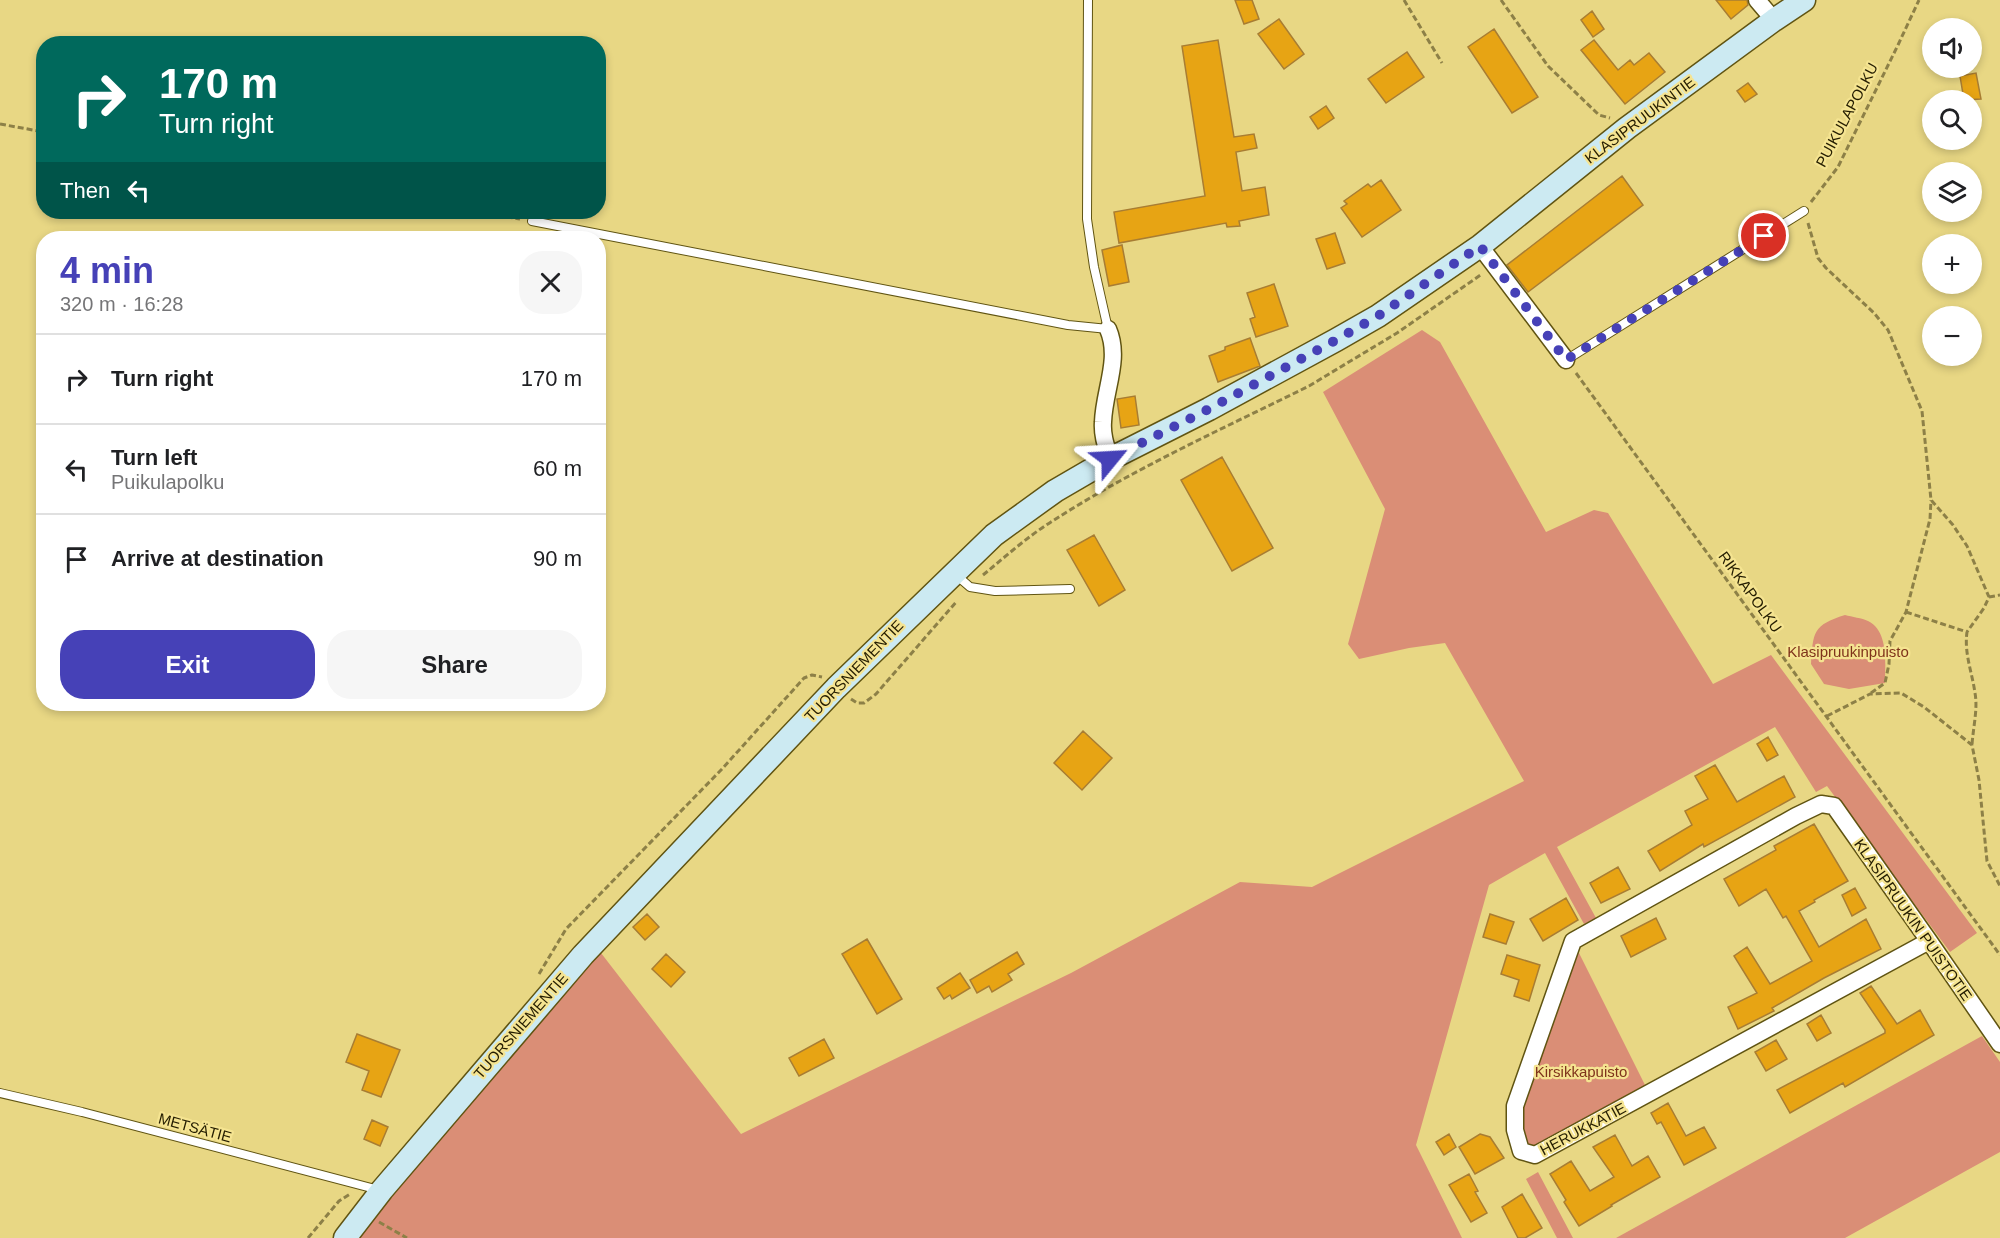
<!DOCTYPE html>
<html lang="en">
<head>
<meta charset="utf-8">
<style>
	body { margin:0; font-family:Arial,sans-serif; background:#f6f6f6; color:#202124; height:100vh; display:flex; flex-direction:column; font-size:22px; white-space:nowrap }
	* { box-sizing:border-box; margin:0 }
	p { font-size:20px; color:#757577 }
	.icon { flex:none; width:33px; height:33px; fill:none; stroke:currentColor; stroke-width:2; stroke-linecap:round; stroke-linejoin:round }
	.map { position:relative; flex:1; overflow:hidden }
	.side { position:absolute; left:36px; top:231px; width:570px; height:480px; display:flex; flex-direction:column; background:#fff; border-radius:24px; box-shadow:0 3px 9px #0003 }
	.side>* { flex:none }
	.hud { position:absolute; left:36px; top:36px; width:570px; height:183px; border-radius:24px; box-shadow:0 3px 9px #0003; background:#00695c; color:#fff; overflow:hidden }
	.tools { position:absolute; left:1922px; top:18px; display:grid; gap:12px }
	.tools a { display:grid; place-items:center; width:60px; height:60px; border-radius:50%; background:#fff; box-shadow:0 3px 9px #0003; font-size:30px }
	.pin { position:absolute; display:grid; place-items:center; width:51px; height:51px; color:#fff; margin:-26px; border:3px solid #fff; border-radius:50%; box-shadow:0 2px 6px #0007 }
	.me { position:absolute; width:66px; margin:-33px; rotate:63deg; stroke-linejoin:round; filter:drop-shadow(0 0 4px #0008) }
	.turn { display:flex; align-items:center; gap:21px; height:126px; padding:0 24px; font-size:27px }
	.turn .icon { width:78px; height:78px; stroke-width:2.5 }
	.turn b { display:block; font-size:42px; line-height:51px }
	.then { display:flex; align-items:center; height:57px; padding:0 24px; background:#0003; gap:12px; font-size:22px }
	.round { display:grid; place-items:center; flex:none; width:63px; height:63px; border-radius:24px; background:#f6f6f6 }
	.headline { display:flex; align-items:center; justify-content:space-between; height:102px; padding:0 24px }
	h1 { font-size:36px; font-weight:800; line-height:45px; color:#4641b7 }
	.action { display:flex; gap:12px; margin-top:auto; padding:12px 24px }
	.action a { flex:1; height:69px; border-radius:24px; background:#4641b7; color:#fff; font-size:24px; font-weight:800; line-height:69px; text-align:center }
	.action a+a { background:#f6f6f6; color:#202124 }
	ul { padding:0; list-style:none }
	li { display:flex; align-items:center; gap:18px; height:90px; padding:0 24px; border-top:2px solid #e0e0e0 }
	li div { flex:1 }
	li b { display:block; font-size:22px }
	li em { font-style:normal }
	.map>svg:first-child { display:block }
	.green { fill:#da8e76 }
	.building { fill:#e7a414; stroke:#a87d33; stroke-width:1.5 }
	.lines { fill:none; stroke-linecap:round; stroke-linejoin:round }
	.service-casing { stroke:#605412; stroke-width:10 }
	.minor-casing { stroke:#605412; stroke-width:19 }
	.secondary-casing { stroke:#605412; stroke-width:25 }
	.path { stroke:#8d8047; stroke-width:3; stroke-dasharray:6 3; stroke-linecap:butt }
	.service { stroke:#fff; stroke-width:8 }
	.minor { stroke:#fff; stroke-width:16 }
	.secondary { stroke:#cceaf2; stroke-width:22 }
	.route { stroke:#4641b7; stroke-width:10; stroke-dasharray:0 18 }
	.labels { text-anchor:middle; stroke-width:4.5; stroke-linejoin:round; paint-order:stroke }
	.street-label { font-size:15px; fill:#241d00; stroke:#f5e491 }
	.park-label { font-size:15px; fill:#7f331b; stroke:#f5e491 }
</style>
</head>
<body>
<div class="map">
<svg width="2000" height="1238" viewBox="0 0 2000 1238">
	<rect width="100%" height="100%" fill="#e8d784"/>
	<path class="green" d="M1422,330l18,12 106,190 48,-22 14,3 105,171 58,-29 206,278 -27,19 -123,-166 -11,6 -41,-65 -218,120 39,71 -12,6 -39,-71 -56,32 -73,260 46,93h-1103l100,-126 63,-73 79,-86 140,181 330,-161 169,-91 72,5 212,-106 -79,-138 -36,5 -50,11 -11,-15 37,-135 -62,-117z
		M1845,615c7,2 17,3 23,6 21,10 17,43 17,62l-36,6 -25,-5 -13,-20c2,-32 2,-39 34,-49z
		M1573,941l76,152 -114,62 -14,-4 -6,-45z
		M1982,1036l18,26v90l-155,86h-229z
		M1538,1172l35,66h-16l-31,-59z"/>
	<path class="building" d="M1235,0h17l7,19 -15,5z
		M1716,0h31l1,5 -17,14z
		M1592,11l12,18 -11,8 -12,-17z
		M1279,19l25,35 -20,15 -26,-35z
		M1494,29l44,68 -26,16 -44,-66z
		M1218,40l16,97 20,-3 3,14 -21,4 6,39 23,-4 4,28 -30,6 1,5 -13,1 -1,-4 -107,20 -5,-31 91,-16 -23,-150z
		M1594,40l24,30 12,-10 4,5 15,-12 16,19 -40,32 -44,-54z
		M1407,52l17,25 -38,26 -18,-24z
		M1976,73l5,26 -17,1 -4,-24z
		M1748,83l9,11 -12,8 -8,-11z
		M1326,106l8,12 -16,11 -8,-12z
		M1622,176l21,29 -115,87 -21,-27z
		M1381,180l20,30 -39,27 -21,-29 6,-4 -3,-3 24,-17 3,3z
		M1335,233l10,30 -18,6 -11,-30z
		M1122,245l7,37 -20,4 -7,-36z
		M1274,284l14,42 -32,11 -6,-18 5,-2 -8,-24z
		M1250,338l10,28 -42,16 -9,-26 16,-6v-3z
		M1135,396l4,29 -18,3 -4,-29z
		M1222,457l51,91 -41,23 -51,-91z
		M1094,535l31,55 -26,16 -32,-56z
		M1083,731l29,27 -30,32 -28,-27z
		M1768,737l10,18 -11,6 -10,-17z
		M1715,765l22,37 47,-26 11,21 -91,50 -1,-3 -43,27 -12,-20 44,-26 -7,-14 23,-12 -13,-23z
		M1814,824l34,57 -34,19 1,2 -16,9 20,36 47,-28 15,30 -57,29 -52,30 2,3 -36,18 -10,-22 29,-14 -23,-37 13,-9 23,37 42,-23 -26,-45 -3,2 -17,-29 -27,17 -15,-27 52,-29 -2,-4z
		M1618,867l12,22 -29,14 -11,-20z
		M1855,888l11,20 -14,8 -10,-21z
		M1566,898l12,22 -35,21 -13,-22z
		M647,914l12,13 -14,13 -12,-13z
		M1490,914l24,8 -8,22 -23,-7z
		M1656,918l10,21 -35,18 -10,-21z
		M867,939l35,60 -25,15 -35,-60z
		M1017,952l7,12 -16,10 4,6 -20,12 -3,-6 -12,7 -7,-13z
		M666,954l19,18 -14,15 -19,-18z
		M1507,955l33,10 -11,36 -15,-5 5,-16 -18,-6z
		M960,973l10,15 -18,11 -2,-4 -6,4 -7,-11z
		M1871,986l26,38 23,-14 14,25 -89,52 -2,-4 -53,30 -13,-23 108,-57v-3l-25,-37z
		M1821,1015l10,18 -14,8 -10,-17z
		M357,1034l43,16 -19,47 -19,-7 7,-19 -23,-9z
		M824,1039l10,19 -35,18 -10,-18z
		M1776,1040l11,19 -21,12 -11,-19z
		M1668,1103l18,33 18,-9 12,21 -32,17 -23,-43 -4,2 -6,-11z
		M372,1120l16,7 -8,19 -16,-7z
		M1449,1134l7,13 -12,8 -8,-13z
		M1480,1134l10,3 14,21 -29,16 -16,-27z
		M1615,1135l17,31 16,-10 12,21 -49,28 1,1 -33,20 -15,-24 2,-2 -16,-26 21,-13 19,30 24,-14 -21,-30z
		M1469,1174l9,17 -3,1 12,21 -16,9 -22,-37z
		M1522,1194l20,34 -17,10h-7l-16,-31z"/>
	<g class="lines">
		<defs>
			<path id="service" d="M532,221l536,104 40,4 -14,-62 -7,-48 1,-219
				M1566,360l238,-149
				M955,574l15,13 25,4 75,-2
				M0,1093l82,19 297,78"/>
			<path id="minor" d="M1757,0l17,20
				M1480,246l86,114
				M1108,329c13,30 -4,61 -5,93 -1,13 3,24 7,37
				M1929,941l-394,214 -14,-4 -6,-21v-24l58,-165 223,-125 25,-12 13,2 95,135 71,103"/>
			<path id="secondary" d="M345,1238l37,-48 201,-235 253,-267 158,-153 61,-44 55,-32 99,-50 127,-69 42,-24 102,-70 147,-118 147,-108 30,-20"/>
		</defs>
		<use href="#service" class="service-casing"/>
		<use href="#minor" class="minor-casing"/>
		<use href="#secondary" class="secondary-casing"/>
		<path class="path" d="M1404,0l38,63
			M1501,0l47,66 51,49 11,3
			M0,124l44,8
			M1811,202l27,-35 60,-122 21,-45
			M480,212l40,7
			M1808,223l10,35 8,10 48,45 14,17 34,81 9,89 22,25 14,21 22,51 -5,11 -17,24
			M1576,373l424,582
			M983,575c22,-18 44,-38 68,-53 82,-53 171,-93 258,-136l88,-53 85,-59
			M1989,597l11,-2
			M1906,612l61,20c-3,21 5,40 8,61 3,16 -2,35 -3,52
			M1871,693l14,-10 4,-19 1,-23 16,-29 24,-93 1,-19
			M851,699l6,4h7l12,-9 81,-93
			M1827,716l43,-22 31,-1 23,14 48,38 7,35 8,81 13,25
			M539,974l27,-45 156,-160 82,-91 8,-3 10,2
			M379,1222l28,16
			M308,1238l31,-37 11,-7"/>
		<use href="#service" class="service"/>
		<use href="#minor" class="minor"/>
		<use href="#secondary" class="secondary"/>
	</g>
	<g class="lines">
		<path class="route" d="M1110,459l99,-50 127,-69 42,-24 102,-70 86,114 198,-124"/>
	</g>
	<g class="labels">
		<g class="street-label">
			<text transform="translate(1847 115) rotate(-62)" y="5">PUIKULAPOLKU</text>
			<text transform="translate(1640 120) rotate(-37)" y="5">KLASIPRUUKINTIE</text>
			<text transform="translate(1750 592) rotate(54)" y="5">RIKKAPOLKU</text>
			<text transform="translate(854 671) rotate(-46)" y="5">TUORSNIEMENTIE</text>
			<text transform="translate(1913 920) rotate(55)" y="5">KLASIPRUUKIN PUISTOTIE</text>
			<text transform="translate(521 1026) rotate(-49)" y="5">TUORSNIEMENTIE</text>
			<text transform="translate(195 1128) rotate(15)" y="5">METSÄTIE</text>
			<text transform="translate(1583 1129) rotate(-28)" y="5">HERUKKATIE</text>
		</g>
		<g class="park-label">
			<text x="1848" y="657">Klasipruukinpuisto</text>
			<text x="1581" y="1077">Kirsikkapuisto</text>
		</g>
	</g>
</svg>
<div class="tools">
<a><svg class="icon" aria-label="sound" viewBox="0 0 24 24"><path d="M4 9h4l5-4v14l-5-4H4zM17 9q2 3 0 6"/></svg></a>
<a><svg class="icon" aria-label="search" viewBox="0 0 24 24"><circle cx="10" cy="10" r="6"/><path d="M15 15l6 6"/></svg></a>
<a><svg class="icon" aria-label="layers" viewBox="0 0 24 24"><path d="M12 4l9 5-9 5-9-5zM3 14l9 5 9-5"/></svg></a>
<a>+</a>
<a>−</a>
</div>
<div class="pin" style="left:1764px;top:236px;background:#d93025"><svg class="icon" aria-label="arrive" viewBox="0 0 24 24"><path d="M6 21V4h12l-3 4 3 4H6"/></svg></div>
<svg class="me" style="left:1110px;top:459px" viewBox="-20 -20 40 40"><path d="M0-17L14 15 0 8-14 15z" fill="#4641b7" stroke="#fff" stroke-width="4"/></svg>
<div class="hud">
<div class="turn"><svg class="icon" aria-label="right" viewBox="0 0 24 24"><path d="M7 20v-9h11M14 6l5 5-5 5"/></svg><div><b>170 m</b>Turn right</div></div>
<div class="then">Then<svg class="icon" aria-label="left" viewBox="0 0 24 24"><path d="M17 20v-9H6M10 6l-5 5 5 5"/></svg></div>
</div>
<section class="side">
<div class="headline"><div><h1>4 min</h1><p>320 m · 16:28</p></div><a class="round"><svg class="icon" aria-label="close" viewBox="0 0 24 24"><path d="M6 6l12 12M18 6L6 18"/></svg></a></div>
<ul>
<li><svg class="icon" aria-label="right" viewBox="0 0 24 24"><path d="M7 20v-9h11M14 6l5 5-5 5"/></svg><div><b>Turn right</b></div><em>170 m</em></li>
<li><svg class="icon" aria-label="left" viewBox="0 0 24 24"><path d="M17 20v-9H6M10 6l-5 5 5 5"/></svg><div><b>Turn left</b><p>Puikulapolku</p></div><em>60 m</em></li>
<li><svg class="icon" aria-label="arrive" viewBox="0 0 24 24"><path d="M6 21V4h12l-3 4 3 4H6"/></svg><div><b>Arrive at destination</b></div><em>90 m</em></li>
</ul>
<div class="action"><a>Exit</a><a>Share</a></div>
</section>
</div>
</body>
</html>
